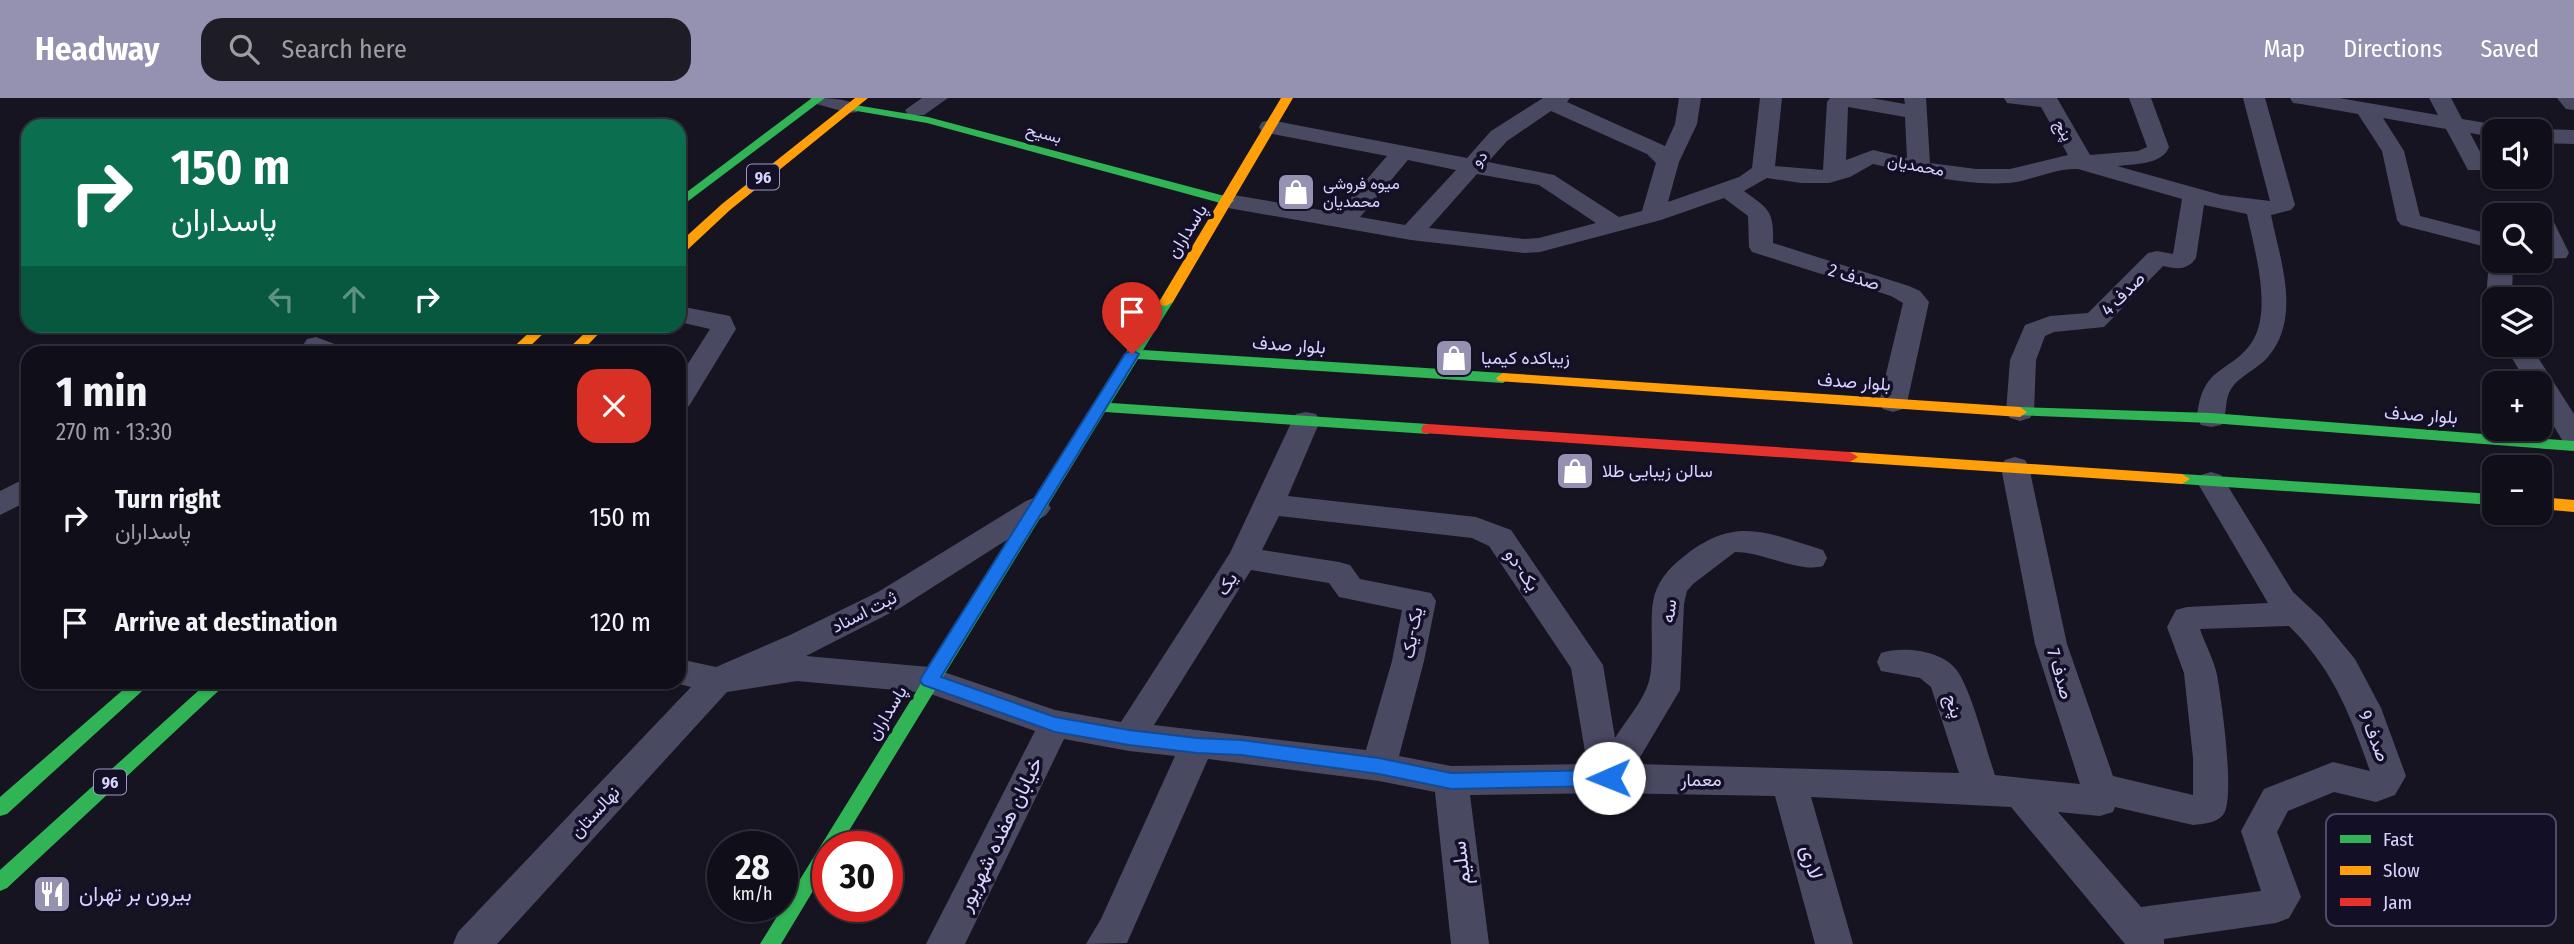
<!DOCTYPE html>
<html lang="en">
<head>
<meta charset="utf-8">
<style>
	body { margin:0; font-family:"Fira Sans Condensed",Vazirmatn,sans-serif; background:#1e1d26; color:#f1f3f6; height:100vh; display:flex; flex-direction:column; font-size:26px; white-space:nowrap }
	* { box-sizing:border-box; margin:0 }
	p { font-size:23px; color:#9c9ca2 }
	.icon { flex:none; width:38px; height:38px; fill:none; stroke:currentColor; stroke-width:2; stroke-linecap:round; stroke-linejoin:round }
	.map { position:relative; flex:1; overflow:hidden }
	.details { position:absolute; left:21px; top:248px; width:665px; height:343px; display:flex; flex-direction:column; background:#100f19; border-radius:21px; box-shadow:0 2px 5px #0004,0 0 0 2px #302f38 }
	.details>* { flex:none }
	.hud { position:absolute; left:21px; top:21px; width:665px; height:214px; border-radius:21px; box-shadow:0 2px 5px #0004,0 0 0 2px #302f38; background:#0b6e4f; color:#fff; overflow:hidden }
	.tools { position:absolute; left:2482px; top:21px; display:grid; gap:14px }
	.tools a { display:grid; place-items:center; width:70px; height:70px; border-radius:14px; background:#100f19; box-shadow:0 2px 5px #0004,0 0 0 2px #302f38; font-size:35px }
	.speed { position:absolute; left:707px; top:733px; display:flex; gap:14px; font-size:35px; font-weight:700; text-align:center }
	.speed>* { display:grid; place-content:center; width:91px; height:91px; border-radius:50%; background:#100f19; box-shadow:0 2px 5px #0004,0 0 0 2px #302f38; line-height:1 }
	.speed small { font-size:18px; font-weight:400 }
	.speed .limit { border:10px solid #d22; background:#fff; color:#111 }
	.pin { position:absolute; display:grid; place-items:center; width:60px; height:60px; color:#fff; margin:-72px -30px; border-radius:50% 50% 50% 0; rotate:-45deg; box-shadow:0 0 7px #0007 }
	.pin .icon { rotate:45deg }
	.me { position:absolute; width:77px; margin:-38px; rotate:269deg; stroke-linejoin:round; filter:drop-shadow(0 0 5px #0008) }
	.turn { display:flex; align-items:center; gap:24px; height:147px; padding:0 35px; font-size:32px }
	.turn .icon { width:91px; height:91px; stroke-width:2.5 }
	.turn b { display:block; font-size:49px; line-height:60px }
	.lanes { display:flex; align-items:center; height:66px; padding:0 35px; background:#0003; justify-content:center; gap:35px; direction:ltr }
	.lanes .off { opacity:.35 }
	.round { display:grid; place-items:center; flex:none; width:74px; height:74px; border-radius:21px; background:#1e1d26 }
	.summary { display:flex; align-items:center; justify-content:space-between; height:119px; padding:0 35px }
	h1 { font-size:42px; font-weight:700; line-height:52px }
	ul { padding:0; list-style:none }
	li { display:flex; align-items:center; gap:21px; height:105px; padding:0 35px }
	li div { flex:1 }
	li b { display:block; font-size:26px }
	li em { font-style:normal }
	header { display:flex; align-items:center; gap:42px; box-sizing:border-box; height:98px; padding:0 35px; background:#9591b1; color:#fff }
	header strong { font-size:33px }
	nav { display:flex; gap:38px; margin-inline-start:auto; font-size:24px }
	.search { width:490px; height:63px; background:#1e1d26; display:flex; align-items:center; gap:18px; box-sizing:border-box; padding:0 24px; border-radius:21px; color:#9c9ca2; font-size:26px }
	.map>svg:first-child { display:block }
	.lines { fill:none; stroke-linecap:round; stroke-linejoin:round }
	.street { fill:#4a4962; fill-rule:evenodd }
	.fast { fill:#30b455; fill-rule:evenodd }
	.slow { fill:#ff9f0a; fill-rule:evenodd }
	.jam { fill:#e5322d; fill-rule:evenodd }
	.route { fill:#1a73e8; stroke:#114b97; stroke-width:2 }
	.labels { text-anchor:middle; stroke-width:7; stroke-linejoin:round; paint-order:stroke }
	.far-street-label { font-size:16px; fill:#d9d4ff; stroke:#130f26 }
	.shield { fill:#130f26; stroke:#9e99be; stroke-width:2 }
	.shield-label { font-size:16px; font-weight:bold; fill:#d9d4ff }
	.far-poi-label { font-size:16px; fill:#d9d4ff; stroke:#130f26; text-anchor:start }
	.street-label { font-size:18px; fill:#d9d4ff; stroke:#130f26 }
	.poi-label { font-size:18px; fill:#d9d4ff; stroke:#130f26; text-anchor:start }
	.near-street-label { font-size:21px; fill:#d9d4ff; stroke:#130f26 }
	.near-poi-label { font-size:21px; fill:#d9d4ff; stroke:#130f26; text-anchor:start }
	.key { fill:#130f26; stroke:#4e4a67; stroke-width:2 }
	.key-label { font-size:19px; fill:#d9d4ff }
</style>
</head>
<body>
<header>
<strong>Headway</strong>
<div class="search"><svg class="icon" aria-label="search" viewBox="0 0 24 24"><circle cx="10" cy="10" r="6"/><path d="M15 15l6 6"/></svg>Search here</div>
<nav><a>Map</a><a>Directions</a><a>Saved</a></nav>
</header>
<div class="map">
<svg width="2574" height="846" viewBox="0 0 2574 846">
	<rect width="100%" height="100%" fill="#161421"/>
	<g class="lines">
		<path class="street" d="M810,0c16,0 39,0 50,9l-3,5 -8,1 -36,-10z
			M922,0h26l-24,17h-16l-3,-5z
			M1543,0h27l-3,4 98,44 10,-22 4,-26h22l-4,26 -18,38 -11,40 71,-25 13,-9 8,-70h22l-7,68 48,4 4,-68 3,-4h41l34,6 -1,-6h22l4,65 46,6h34l58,-14 -27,-48 -34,-4 -3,-5h53l33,57 48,-4 9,-4 -18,-49h22l18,49c-7,18 -35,17 -52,19l104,29 49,6 -27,-103h22l30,107 -4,5 -20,5c9,45 31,102 -3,142 -10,12 -28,18 -37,32 -7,11 -3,25 -10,36l-10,2 -10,-2 -4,-7c5,-54 32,-43 55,-76 21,-32 2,-94 -5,-128l-43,-9 -8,53c-9,13 -20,11 -33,8l-59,61 -50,5 -9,4 -9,24 -2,52 -4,6 -10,3 -10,-3 -4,-6 4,-52 15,-35 25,-9 38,-3 60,-60 9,-2 16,3 9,-55 -104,-30c-24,-1 -46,12 -70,14 -45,3 -91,-10 -135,-19l-23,13 -21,6h-28l-34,-5 -23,13c25,18 30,20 29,52l136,43 11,5 9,11 -22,101 -4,6 -10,3 -10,-3 -4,-6 24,-100 -12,-7 -139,-44 -3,-5 -1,-31 -24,-18 -63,22 -121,32 -16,1 -113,-13 -183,-32 -8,-2 -4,-5 4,-5 8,-2 110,19 49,-57 -125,-24 -3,-5 3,-5 8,-2 197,38 24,-27zM1848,9l57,10 2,41 -34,-8 -27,10zM1551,13l96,43 9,9 -14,48 -23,6 -65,-42 -66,-13 19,-21zM1408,62l48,10 -51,55 -45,-8zM1477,76l62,11 57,38 -57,15 -15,1 -95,-11z
			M2290,0h49l99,17 -9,-17h22l11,21 42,7 3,5h-13v6l-24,-4 17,32 -3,5h-16l-22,-41 -63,-11 21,33 16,65 74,19v14l-93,-24 -4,-5 -15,-69 -24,-37 -57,-10 -8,-1z
			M2557,0h17v12l-8,-1z
			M2539,31l35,1v14l-35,-1v-12h-7z
			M2539,111l8,2 4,5 18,37 -3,5 -27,1v-44h-11l3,-4z
			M2494,157v6h19l-1,38h-18v6l-8,-6 3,-38z
			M679,208l51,10 6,13 -47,77 -10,3v-31l31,-49 -31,-7z
			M316,239l29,11 4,6c-15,0 -37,5 -46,-9l4,-6z
			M2504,247h26l44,69v32l-10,-3 -25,-41v-19h-12z
			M1306,314l10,2 4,7 -32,75 188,21 35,13 92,135 12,73c10,-16 25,-33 32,-51 9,-22 2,-60 6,-85 3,-19 15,-33 29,-44 52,-43 83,-26 141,-8l4,8 -4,8c-24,7 -60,-14 -88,-14l-42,32 -6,7 -3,13 -4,86 -44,74 323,9 -28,-86 -11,-9 -39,-7 -4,-9 4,-9c23,-7 62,-3 77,19 14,21 28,77 37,103l85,9 -45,-140 -34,-177 4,-7 10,-3 10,3 4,7 38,177 46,132 80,19v-37l-9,-85 -17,-46 9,-17 11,-3 81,-4 -71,-121 4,-7 10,-3 10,3 72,117 29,27 33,40 26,49 25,68 -11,19 -19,7 -42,-10 -46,19 -11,21 24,65 -12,21 -13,5 -112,16v5h-39l-114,-137 -200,-10 42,147h-38l-40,-148 -166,-3 -139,2 19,149h-38l-16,-152 -56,-11 -171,-22 -81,184 -41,1 15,-25 74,-163 -46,-5 -65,-12 -99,205h-39l109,-213 -107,-38 -131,-12 -70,11 -230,252h-44l5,-12 233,-245 -20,-5h8v-23l37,8 74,-32 88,-43 148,-91 10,-4 10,4 5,7 -5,7 -146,93 -94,48 123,11 126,43 66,12 109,-169 62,-132 4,-7zM1279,418l193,22 17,8 82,122 16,96 -136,2 -52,-10 25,-95 12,-60 -5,-8 -71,-14 -10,-14 -11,-3 -77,-12zM1251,472l78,13 10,14 63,13 -10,51 -26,89 -212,-25zM2289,528c44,43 61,88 81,145l-37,-9 -69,27 -23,42 20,60 -120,16 -83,-95 42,4 13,-4 2,-5 78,18c10,-1 23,-2 30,-10 13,-15 -2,-118 -6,-140 -3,-15 -12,-31 -17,-46z
			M28,379v24l-28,14v-24z"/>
		<path class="fast" d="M812,0h13l-146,110v-10z
			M849,6l79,13 304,81 2,3 -6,4 -4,-1 -297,-81 -82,-14v-4z
			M1166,200l7,4 -30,48 360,23 7,5 -7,5 -365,-24 -27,44 317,21 7,5 -7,5 -323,-22 -266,435h-11v19l-47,78h-21l365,-590 36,-55z
			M2020,309l191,6 363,28v10l-363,-28 -196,-8 -2,-3 2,-3z
			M2182,376l312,20v11l-312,-21 -8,-5z
			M132,584h20l-145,132 -7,2v-19z
			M208,584h20l-221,206 -7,3v-21z"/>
		<path class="slow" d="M855,0h13l-138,112 -46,43 -5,1v-11l43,-39z
			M1281,0h12l-120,204 -7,4 -5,-1 -2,-3z
			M536,228h15l-29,28h-16z
			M592,228h14l-27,28h-16z
			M1503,275l517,34 7,5 -7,5 -522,-36 -2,-3z
			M1850,354l332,22 8,5 -8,5 -332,-22 -8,-5z
			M2539,399l35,3v12l-35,-3z"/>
		<path class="jam" d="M1428,326l422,28 8,5 -8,5 -427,-29 -2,-4 2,-4z"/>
	</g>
	<path class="route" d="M1132,252l7,4 -198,323 114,40 74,13 68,8 44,2 138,18 72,15 158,-3 7,3 3,5 -3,6 -7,2 -158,3 -72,-15 -138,-19 -44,-2 -68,-8 -74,-13 -132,-47 -3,-5 3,-5 202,-321z"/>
	<defs>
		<symbol id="shop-square" viewBox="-11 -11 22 22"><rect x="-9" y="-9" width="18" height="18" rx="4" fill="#9591b1" stroke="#130f26"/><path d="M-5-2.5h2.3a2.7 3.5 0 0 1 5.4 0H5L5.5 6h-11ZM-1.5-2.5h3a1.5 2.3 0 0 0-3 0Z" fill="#fff"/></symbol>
		<symbol id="restaurant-square" viewBox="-11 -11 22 22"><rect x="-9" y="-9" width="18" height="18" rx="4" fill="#9591b1" stroke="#130f26"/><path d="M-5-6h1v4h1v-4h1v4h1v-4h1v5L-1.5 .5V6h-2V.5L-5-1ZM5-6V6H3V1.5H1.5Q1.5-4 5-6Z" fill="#fff"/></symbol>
	</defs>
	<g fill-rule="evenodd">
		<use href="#shop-square" x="1274" y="72" width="44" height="44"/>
		<use href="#shop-square" x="1432" y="238" width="44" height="44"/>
		<use href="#shop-square" x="1553" y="351" width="44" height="44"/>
		<use href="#restaurant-square" x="30" y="774" width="44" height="44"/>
	</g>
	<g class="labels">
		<g class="far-street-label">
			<text transform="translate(2064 32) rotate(61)" y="6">پنج</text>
			<text transform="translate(1044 35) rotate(15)" y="6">بسیح</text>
			<text transform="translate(1479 60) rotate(-47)" y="6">دو</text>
			<text transform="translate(1916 67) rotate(10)" y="6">محمدیان</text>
		</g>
		<g class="shield">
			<rect x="747" y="66.5" width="32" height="25" rx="5"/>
			<rect x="94" y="671.5" width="32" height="25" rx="5"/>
		</g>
		<g class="shield-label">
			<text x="763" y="85">96</text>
			<text x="110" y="690">96</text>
		</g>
		<g class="far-poi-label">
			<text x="1323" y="91">میوه فروشی<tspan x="1323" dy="18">محمدیان</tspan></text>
		</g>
		<g class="street-label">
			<text transform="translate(1187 133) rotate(-58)" y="6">پاسداران</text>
			<text transform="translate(1854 179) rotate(17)" y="6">صدف 2</text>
			<text transform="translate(2123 196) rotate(-45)" y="6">صدف 4</text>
			<text transform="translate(1289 247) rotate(4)" y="6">بلوار صدف</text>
			<text transform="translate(1854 284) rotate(4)" y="6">بلوار صدف</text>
			<text transform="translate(2421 317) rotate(4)" y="6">بلوار صدف</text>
			<text transform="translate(1522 472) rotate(56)" y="6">یک-دو</text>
			<text transform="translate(1227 486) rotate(-58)" y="6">یک</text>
			<text transform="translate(1669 513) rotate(-83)" y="6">سه</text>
			<text transform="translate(864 514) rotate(-27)" y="6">ثبت اسناد</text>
			<text transform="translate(1412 535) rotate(-80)" y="6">یک-یک</text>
			<text transform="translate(2060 576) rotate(74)" y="6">صدف 7</text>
			<text transform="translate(1954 608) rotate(72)" y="6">پنج</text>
			<text transform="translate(887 615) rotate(-59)" y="6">پاسداران</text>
			<text transform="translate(2374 638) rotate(68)" y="6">صدف 9</text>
			<text x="1701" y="688">معمار</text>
			<text transform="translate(595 714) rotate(-47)" y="6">نهالستان</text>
		</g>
		<g class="poi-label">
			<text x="1481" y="266">زیباکده کیمیا</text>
			<text x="1602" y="379">سالن زیبایی طلا</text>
		</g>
		<g class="near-street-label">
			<text transform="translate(1000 736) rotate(-64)" y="7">خیابان هفده شهریور</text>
			<text transform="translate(1812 764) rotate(75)" y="7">لاری</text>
			<text transform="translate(1461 765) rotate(-97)" y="7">سلیم</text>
		</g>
		<g class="near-poi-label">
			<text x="79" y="803">بیرون بر تهران</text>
		</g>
	</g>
	<rect x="2326" y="716" width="230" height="112" rx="10" class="key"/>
	<rect x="2340" y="737" width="31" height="8" fill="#30b455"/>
	<rect x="2340" y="768" width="31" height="9" fill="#ff9f0a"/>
	<rect x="2340" y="800" width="31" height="8" fill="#e5322d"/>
	<g class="key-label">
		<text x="2383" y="748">Fast</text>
		<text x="2383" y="779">Slow</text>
		<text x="2383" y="811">Jam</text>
	</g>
</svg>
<div class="tools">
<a><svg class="icon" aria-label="sound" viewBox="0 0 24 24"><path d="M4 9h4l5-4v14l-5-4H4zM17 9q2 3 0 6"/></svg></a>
<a><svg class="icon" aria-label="search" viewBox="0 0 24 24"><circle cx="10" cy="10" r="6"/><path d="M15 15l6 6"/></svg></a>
<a><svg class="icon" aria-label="layers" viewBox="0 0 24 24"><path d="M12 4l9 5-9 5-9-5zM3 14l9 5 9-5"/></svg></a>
<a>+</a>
<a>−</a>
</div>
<div class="speed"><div>28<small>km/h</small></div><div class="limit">30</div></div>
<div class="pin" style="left:1132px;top:256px;background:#d93025"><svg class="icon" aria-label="arrive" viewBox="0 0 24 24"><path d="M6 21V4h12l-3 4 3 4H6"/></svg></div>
<svg class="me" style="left:1609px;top:680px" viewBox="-20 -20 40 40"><circle r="19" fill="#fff"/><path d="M0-13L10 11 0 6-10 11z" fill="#1a73e8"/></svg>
<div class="hud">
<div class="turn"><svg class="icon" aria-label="right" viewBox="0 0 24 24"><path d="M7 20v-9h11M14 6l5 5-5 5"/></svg><div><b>150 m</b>پاسداران</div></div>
<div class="lanes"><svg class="icon off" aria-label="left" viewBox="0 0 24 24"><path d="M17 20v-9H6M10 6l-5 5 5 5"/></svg><svg class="icon off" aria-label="ahead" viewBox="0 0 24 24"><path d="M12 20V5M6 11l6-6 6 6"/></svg><svg class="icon" aria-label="right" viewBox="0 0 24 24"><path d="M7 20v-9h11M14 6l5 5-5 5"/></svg></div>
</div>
<section class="details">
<div class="summary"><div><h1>1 min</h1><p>270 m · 13:30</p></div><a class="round" style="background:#d93025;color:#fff"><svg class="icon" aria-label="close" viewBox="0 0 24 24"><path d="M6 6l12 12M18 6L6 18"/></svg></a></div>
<ul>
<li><svg class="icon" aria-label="right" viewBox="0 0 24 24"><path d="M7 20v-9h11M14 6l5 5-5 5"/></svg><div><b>Turn right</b><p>پاسداران</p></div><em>150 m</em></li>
<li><svg class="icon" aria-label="arrive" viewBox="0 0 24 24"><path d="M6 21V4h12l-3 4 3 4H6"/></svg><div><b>Arrive at destination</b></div><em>120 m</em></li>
</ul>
</section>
</div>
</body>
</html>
